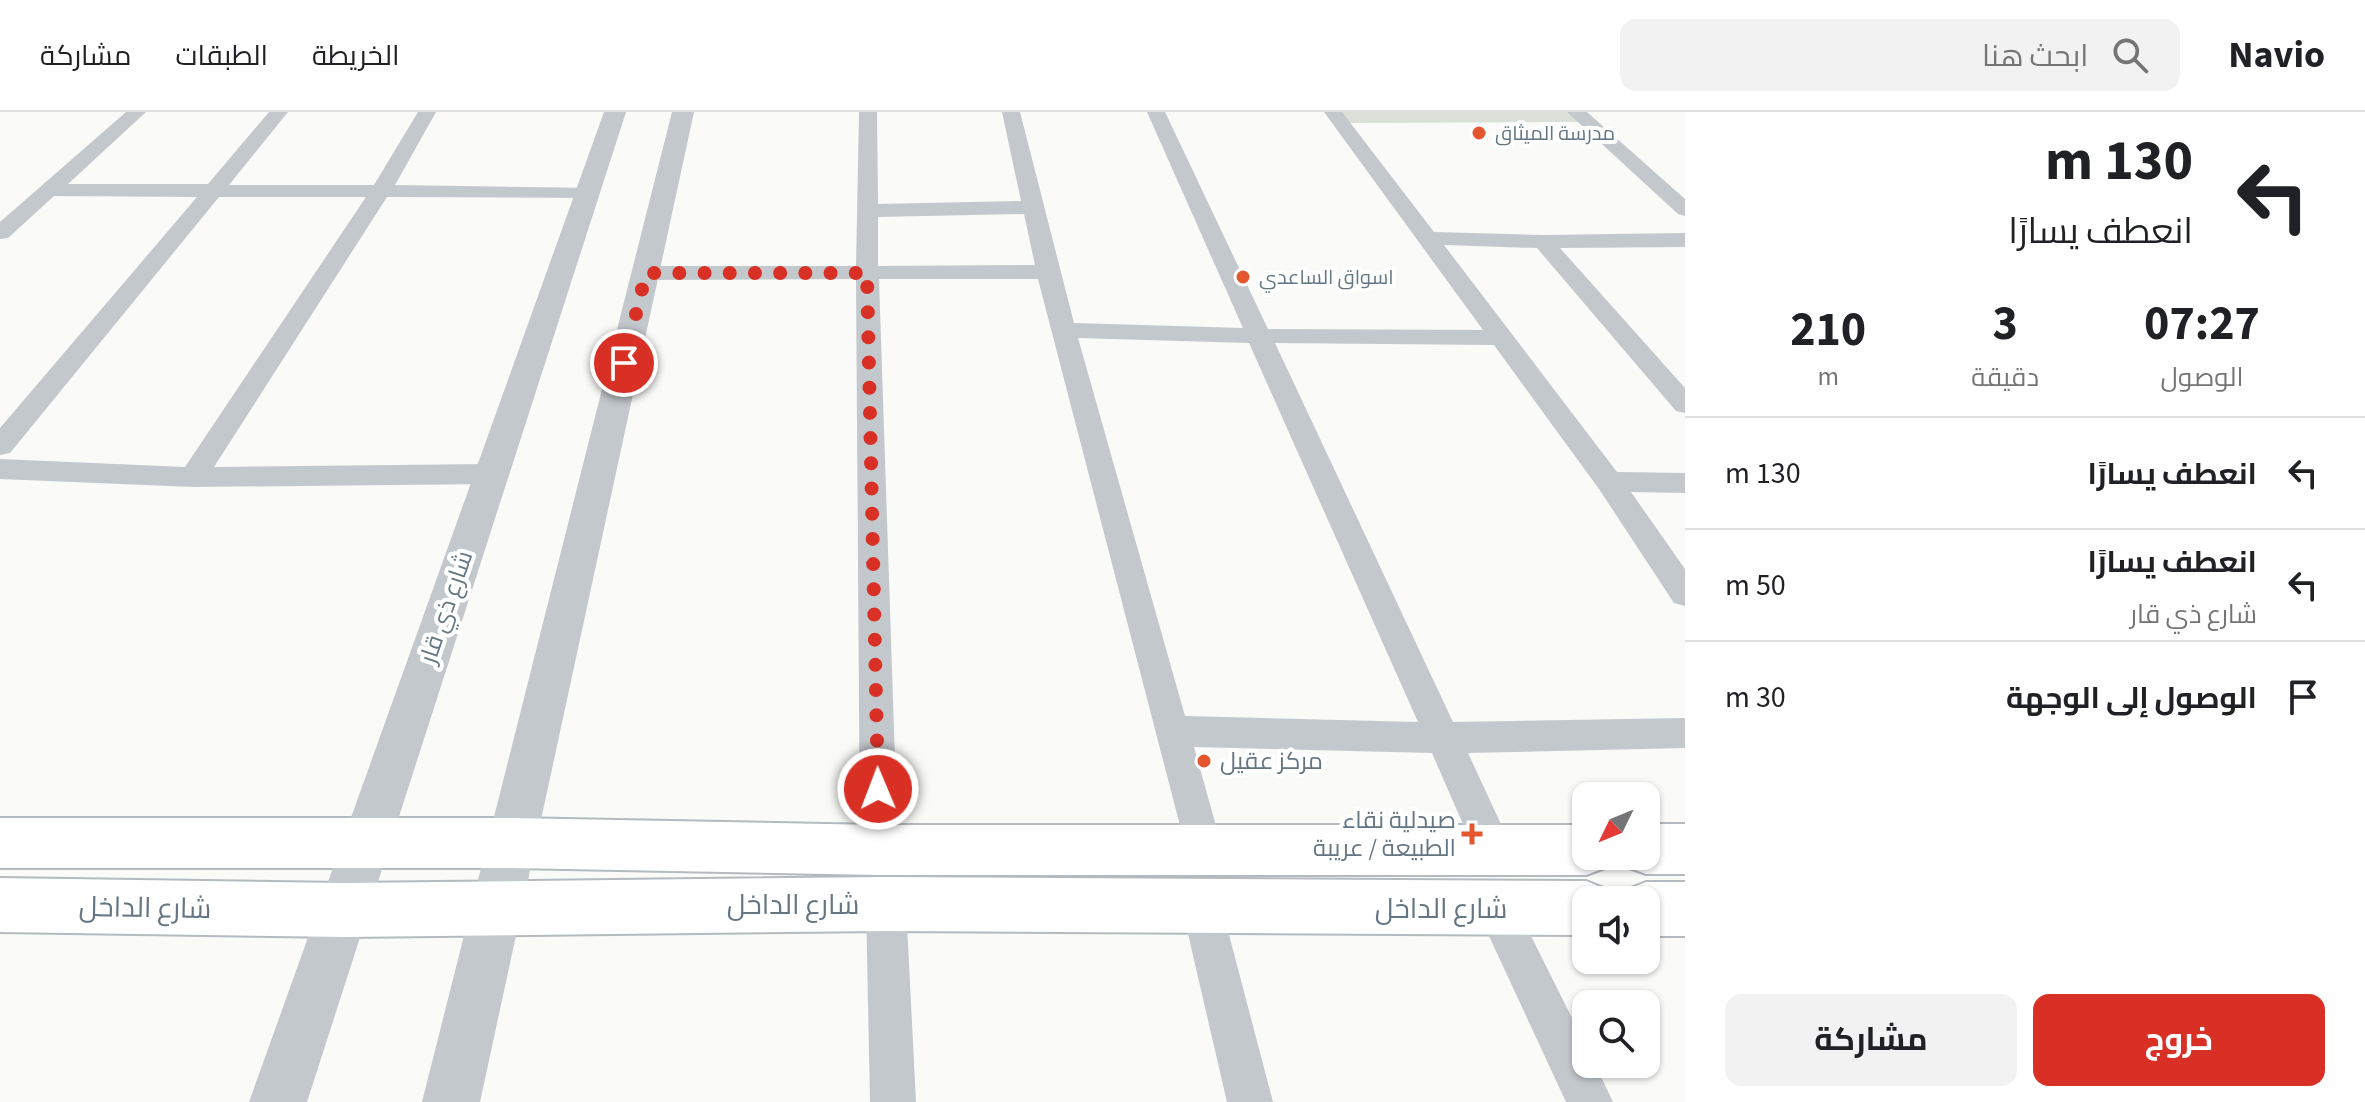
<!DOCTYPE html>
<html lang="ar">
<head>
<meta charset="utf-8">
<style>
	body { margin:0; font-family:"Source Sans 3",Cairo,sans-serif; background:#f2f2f2; color:#202124; direction:rtl; height:100vh; display:flex; flex-direction:column; font-size:30px; white-space:nowrap }
	* { box-sizing:border-box; margin:0 }
	p { font-size:26px; color:#757577 }
	.icon { flex:none; width:44px; height:44px; fill:none; stroke:currentColor; stroke-width:2; stroke-linecap:round; stroke-linejoin:round }
	.map { position:relative; flex:1; overflow:hidden; direction:ltr }
	.details { display:flex; flex-direction:column; background:#fff; width:680px }
	.details>* { flex:none }
	.guide { background:#fff; color:#202124; overflow:hidden }
	.needle { width:52px; rotate:227deg }
	.buttons { position:absolute; left:1572px; top:670px; display:grid; gap:16px }
	.buttons a { display:grid; place-items:center; width:88px; height:88px; border-radius:16px; background:#fff; box-shadow:0 2px 6px #0004; font-size:40px }
	.pin { position:absolute; display:grid; place-items:center; width:68px; height:68px; color:#fff; margin:-34px; border:4px solid #fff; border-radius:50%; box-shadow:0 2px 8px #0007 }
	.me { position:absolute; width:88px; margin:-44px; rotate:359deg; stroke-linejoin:round; filter:drop-shadow(0 0 6px #0008) }
	.turn { display:flex; align-items:center; gap:28px; height:168px; padding:0 40px; font-size:36px }
	.turn .icon { width:104px; height:104px; stroke-width:2.5 }
	.turn b { display:block; font-size:56px; line-height:68px }
	.eta { display:flex; justify-content:space-evenly; align-items:center; height:136px; text-align:center }
	.eta b { font-size:48px; font-weight:700; line-height:56px }
	.primary-button { display:flex; gap:16px; margin-top:auto; padding:16px 40px }
	.primary-button a { flex:1; height:92px; border-radius:16px; background:#d93025; color:#fff; font-size:32px; font-weight:700; line-height:92px; text-align:center }
	.primary-button a+a { background:#f2f2f2; color:#202124 }
	ul { padding:0; list-style:none }
	li { display:flex; align-items:center; gap:24px; height:112px; padding:0 40px; border-top:2px solid #e0e0e0 }
	li div { flex:1 }
	li b { display:block; font-size:30px }
	li em { font-style:normal }
	header { display:flex; align-items:center; gap:48px; box-sizing:border-box; height:112px; padding:0 40px; background:#fff; border-bottom:2px solid #e0e0e0 }
	header strong { font-size:38px }
	nav { display:flex; gap:44px; margin-inline-start:auto; font-size:28px }
	.search { width:560px; height:72px; background:#f2f2f2; display:flex; align-items:center; gap:20px; box-sizing:border-box; padding:0 28px; border-radius:16px; color:#757577; font-size:30px }
	main { display:flex; flex:1; min-height:0 }
	.map>svg:first-child { display:block }
	.green { fill:#dadfd7 }
	.lines { fill:none; stroke-linecap:round; stroke-linejoin:round }
	.primary-casing { stroke:#b5babe; stroke-width:4 }
	.minor { fill:#c3c8cc; fill-rule:evenodd }
	.tertiary { fill:#c3c8cc; fill-rule:evenodd }
	.primary { fill:#fff; fill-rule:evenodd }
	.route { stroke:#d93025; stroke-width:14; stroke-dasharray:0 25.2 }
	.poi-dot { fill:#e4572e; stroke:#fff; stroke-width:3 }
	.labels { text-anchor:middle; stroke-width:8; stroke-linejoin:round; paint-order:stroke }
	.far-poi-label { font-size:20px; fill:#657683; stroke:#fff; text-anchor:start }
	.street-label { font-size:24px; fill:#657683; stroke:#fff }
	.poi-label { font-size:24px; fill:#657683; stroke:#fff; text-anchor:start }
	.near-street-label { font-size:28px; fill:#657683; stroke:#fff }
</style>
</head>
<body>
<header>
<strong>Navio</strong>
<div class="search"><svg class="icon" aria-label="search" viewBox="0 0 24 24"><circle cx="10" cy="10" r="6"/><path d="M15 15l6 6"/></svg>ابحث هنا</div>
<nav><a>الخريطة</a><a>الطبقات</a><a>مشاركة</a></nav>
</header>
<main>
<section class="details">
<div class="guide">
<div class="turn"><svg class="icon" aria-label="left" viewBox="0 0 24 24"><path d="M17 20v-9H6M10 6l-5 5 5 5"/></svg><div><b>130 m</b>انعطف يسارًا</div></div>
</div>
<div class="eta">
<div><b>07:27</b><p>الوصول</p></div>
<div><b>3</b><p>دقيقة</p></div>
<div><b>210</b><p>m</p></div>
</div>
<ul>
<li><svg class="icon" aria-label="left" viewBox="0 0 24 24"><path d="M17 20v-9H6M10 6l-5 5 5 5"/></svg><div><b>انعطف يسارًا</b></div><em>130 m</em></li>
<li><svg class="icon" aria-label="left" viewBox="0 0 24 24"><path d="M17 20v-9H6M10 6l-5 5 5 5"/></svg><div><b>انعطف يسارًا</b><p>شارع ذي قار</p></div><em>50 m</em></li>
<li><svg class="icon" aria-label="arrive" viewBox="0 0 24 24"><path d="M6 21V4h12l-3 4 3 4H6"/></svg><div><b>الوصول إلى الوجهة</b></div><em>30 m</em></li>
</ul>
<div class="primary-button"><a>خروج</a><a>مشاركة</a></div>
</section>
<div class="map">
<svg width="1685" height="990" viewBox="0 0 1685 990">
	<rect width="100%" height="100%" fill="#fafaf8"/>
	<path class="green" d="M1330,0h246l11,10 -249,1z"/>
	<g class="lines">
		<defs>
			<path id="primary" d="M0,706h512l367,7h707v31h24l-5,12 -19,7h-707l-367,-7h-512z
				M1646,712h39v50h-39l-19,-7 -5,-11h24z
				M886,765l700,4 20,8 4,11h-24v35l-700,-4 -542,6 -344,-5v-54l344,5z
				M1646,770h39v54h-39v-36h-24l4,-10z"/>
		</defs>
		<use href="#primary" class="primary-casing"/>
		<path class="minor" d="M126,0h20l-78,72h140l61,-72h19l-59,73h145l44,-73h18l-41,73 200,3 3,4 -3,4 -7,2 -201,-1 -173,270 277,-3 10,3 4,7 -4,7 -10,3 -298,3 -193,-8v-20l185,8 181,-270h-147l-209,256 -10,2v-27l197,-231 -143,-1 -46,42 -8,1v-17z
			M859,0h18l1,92 143,-3 -19,-89h18l54,211 169,5 -96,-216h18l103,217 215,1 -159,-218h18l92,120 109,3 142,-2v14l-125,1 125,140v25l-9,-2 -139,-163 -93,-3 173,227 68,1v20l-54,-1 54,77v37l-11,-3 -75,-114 -105,-144 -219,-2 178,379 232,-4v30l-217,5 45,97 -5,13 -14,5 -14,-5 -48,-110 -238,-6 29,104 -5,13 -14,5 -14,-5 -152,-585h-159l19,571 -5,13 -14,5 -14,-5 -5,-13 -4,-571 -210,1 -8,-2 -3,-5 3,-5 8,-2h210zM1024,102l11,51 -157,1v-49zM1078,226l171,5 169,379 -233,-6z
			M1567,0h20l98,87v17l-7,-2z
			M886,772l14,6 6,14 10,198h-46l-4,-198 6,-14z
			M1202,776l14,6 6,14 51,194h-46l-45,-194 6,-14z
			M1496,776l14,6 76,152v18h9l18,38h-47l-90,-194 6,-14z"/>
		<path class="tertiary" d="M604,0h22l-319,990h-58z
			M672,0h22l-214,990h-58z"/>
		<use href="#primary" class="primary"/>
	</g>
	<g class="lines">
		<path class="route" d="M624,251l22,-90h221l11,516"/>
	</g>
	<g class="poi-dot">
		<circle cx="1479" cy="21" r="8"/>
		<circle cx="1243" cy="165" r="8"/>
		<circle cx="1204" cy="649" r="8"/>
		<path d="M1468 710h8v8h8v8h-8v8h-8v-8h-8v-8h8z"/>
	</g>
	<g class="labels">
		<g class="far-poi-label">
			<text x="1495" y="28">مدرسة الميثاق</text>
			<text x="1259" y="172">اسواق الساعدي</text>
		</g>
		<g class="street-label">
			<text transform="translate(446 495) rotate(-71)" y="8">شارع ذي قار</text>
		</g>
		<g class="poi-label">
			<text x="1220" y="657">مركز عقيل</text>
			<text x="1456" y="716" text-anchor="end">صيدلية نقاء<tspan x="1456" dy="28">الطبيعة / عريبة</tspan></text>
		</g>
		<g class="near-street-label">
			<text x="793" y="802">شارع الداخل</text>
			<text transform="translate(145 795) rotate(1)" y="10">شارع الداخل</text>
			<text x="1441" y="806">شارع الداخل</text>
		</g>
	</g>
</svg>
<div class="buttons">
<a><svg class="needle" viewBox="-14 -14 28 28"><path d="M0-13l5 13h-10z" fill="#e53935"/><path d="M0 13l5-13h-10z" fill="#757577"/></svg></a>
<a><svg class="icon" aria-label="sound" viewBox="0 0 24 24"><path d="M4 9h4l5-4v14l-5-4H4zM17 9q2 3 0 6"/></svg></a>
<a><svg class="icon" aria-label="search" viewBox="0 0 24 24"><circle cx="10" cy="10" r="6"/><path d="M15 15l6 6"/></svg></a>
</div>
<div class="pin" style="left:624px;top:251px;background:#d93025"><svg class="icon" aria-label="arrive" viewBox="0 0 24 24"><path d="M6 21V4h12l-3 4 3 4H6"/></svg></div>
<svg class="me" style="left:878px;top:677px" viewBox="-20 -20 40 40"><circle r="17" fill="#d93025" stroke="#fff" stroke-width="3"/><path d="M0-11L8 9 0 5-8 9z" fill="#fff"/></svg>
</div>
</main>
</body>
</html>
